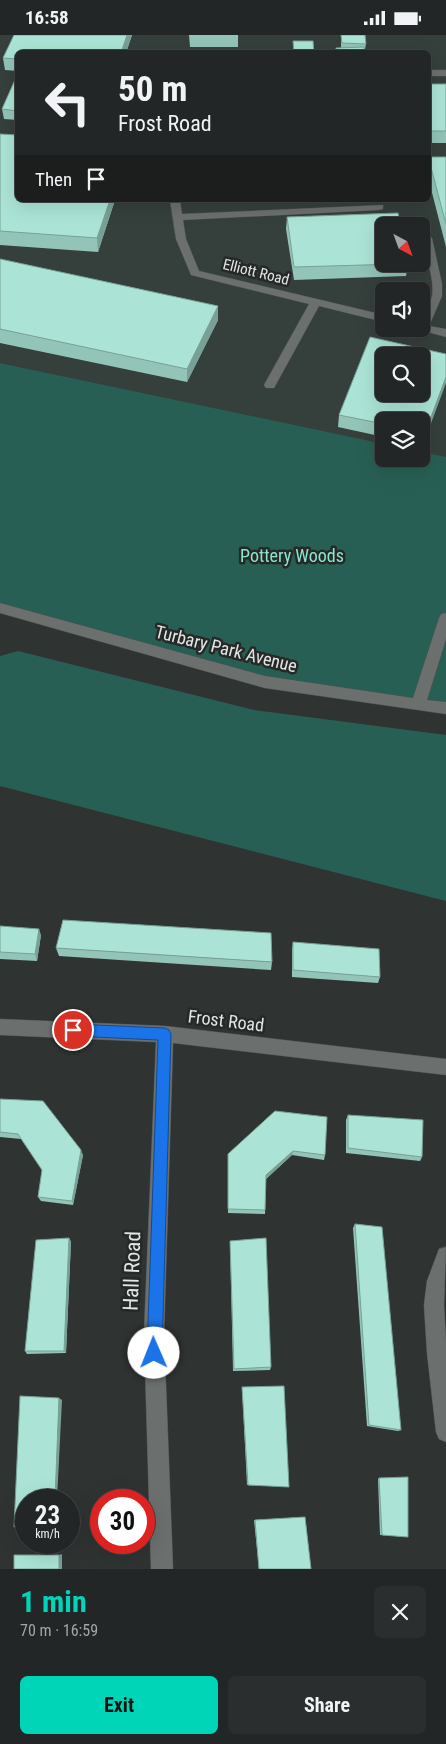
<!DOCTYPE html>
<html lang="en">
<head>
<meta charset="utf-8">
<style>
	body { margin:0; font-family:"Roboto Condensed",sans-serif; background:#2b2e2e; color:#f1f3f6; height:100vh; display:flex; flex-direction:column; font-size:19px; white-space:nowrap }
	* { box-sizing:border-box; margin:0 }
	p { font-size:16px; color:#a3a5a7 }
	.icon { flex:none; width:28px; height:28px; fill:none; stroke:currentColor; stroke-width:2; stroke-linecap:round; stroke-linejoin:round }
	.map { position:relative; height:1534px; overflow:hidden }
	.panel { display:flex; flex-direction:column; background:#232626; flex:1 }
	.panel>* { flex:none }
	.hud { position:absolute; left:15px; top:15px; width:416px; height:152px; border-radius:8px; box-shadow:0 5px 20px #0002,0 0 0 1px #404343; background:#232626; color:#f1f3f6; overflow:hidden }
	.needle { width:32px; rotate:139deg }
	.buttons { position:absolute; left:375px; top:182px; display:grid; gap:10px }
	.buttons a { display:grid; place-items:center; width:55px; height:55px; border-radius:8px; background:#232626; box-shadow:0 5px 20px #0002,0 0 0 1px #404343; font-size:25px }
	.speed { position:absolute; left:15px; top:1454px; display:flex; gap:10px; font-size:25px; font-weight:700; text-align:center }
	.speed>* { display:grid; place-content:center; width:65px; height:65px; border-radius:50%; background:#232626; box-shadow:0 5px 20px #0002,0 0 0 1px #404343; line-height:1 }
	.speed small { font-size:12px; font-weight:400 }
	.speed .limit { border:8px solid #d22; background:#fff; color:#111 }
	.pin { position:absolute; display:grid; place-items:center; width:42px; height:42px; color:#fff; margin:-21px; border:2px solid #fff; border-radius:50%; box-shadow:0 1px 5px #0007 }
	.me { position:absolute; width:55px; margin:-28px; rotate:359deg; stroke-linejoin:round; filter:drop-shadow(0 0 4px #0008) }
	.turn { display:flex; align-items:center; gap:18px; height:105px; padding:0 20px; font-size:22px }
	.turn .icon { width:65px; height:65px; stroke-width:2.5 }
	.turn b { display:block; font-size:35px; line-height:42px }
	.then { display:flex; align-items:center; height:48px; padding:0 20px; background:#0003; gap:10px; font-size:19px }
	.round { display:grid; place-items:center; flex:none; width:52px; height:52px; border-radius:8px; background:#2b2e2e }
	.head { display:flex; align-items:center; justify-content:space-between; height:85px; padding:0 20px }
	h1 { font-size:30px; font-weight:700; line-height:38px; color:#00d5b7 }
	.action { display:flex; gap:10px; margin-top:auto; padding:10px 20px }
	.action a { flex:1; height:58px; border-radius:8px; background:#00d5b7; color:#111; font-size:20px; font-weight:700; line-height:58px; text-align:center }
	.action a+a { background:#2b2e2e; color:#f1f3f6 }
	.status { display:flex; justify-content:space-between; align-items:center; height:35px; padding:0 25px; background:#232626; direction:ltr }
	.status svg { height:14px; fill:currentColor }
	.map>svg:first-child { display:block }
	.built { fill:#353f3c; fill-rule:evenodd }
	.green { fill:#285f54 }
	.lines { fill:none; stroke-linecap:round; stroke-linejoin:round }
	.minor-casing { stroke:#4c504f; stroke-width:1 }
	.minor { fill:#6b706e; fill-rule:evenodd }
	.wall { fill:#93c4b8 }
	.shaded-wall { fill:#78a096 }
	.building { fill:#abe4d6; stroke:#78a096; fill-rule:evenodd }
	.route { fill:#1a73e8; stroke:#114b97 }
	.labels { text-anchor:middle; stroke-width:5; stroke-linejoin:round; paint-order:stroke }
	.far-street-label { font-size:15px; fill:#e3e6e5; stroke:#252928 }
	.park-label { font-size:18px; fill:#8ae4cf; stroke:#252928 }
	.street-label { font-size:18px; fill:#e3e6e5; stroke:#252928 }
	.near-street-label { font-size:21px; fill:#e3e6e5; stroke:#252928 }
</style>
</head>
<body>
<div class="status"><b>16:58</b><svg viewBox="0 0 49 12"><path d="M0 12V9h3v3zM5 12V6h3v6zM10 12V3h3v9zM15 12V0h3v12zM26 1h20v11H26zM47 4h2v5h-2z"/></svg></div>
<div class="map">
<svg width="446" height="1534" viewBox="0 0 446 1534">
	<rect width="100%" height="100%" fill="#2f3332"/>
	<path class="built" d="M0,0h446v423l-25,-5v-32h-37v24l-384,-82zM18,18h411v147h-411zM384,191h37v38h-37zM384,256h37v38h-37zM384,321h37v38h-37z"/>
	<path class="green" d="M0,328l384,81v15h37v-7l25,5v251l-181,-26 -265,-74z
		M18,616l236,59 192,25v166l-446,-115v-130z"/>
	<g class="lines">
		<defs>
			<path id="minor" d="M429,35h17v6h-17z
				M170,165h10l2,14 201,-9v4l-4,1 -196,10 3,19 13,32 185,44v7l-65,-16 -45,82h-8l-2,-3 45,-81 -118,-29 -15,-36z
				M427,200l5,3 10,46v12l-13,30 17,3v8l-30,-8h5c0,-17 8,-20 11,-33 3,-15 -7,-43 -10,-58z
				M0,568l265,73 148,22 26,-80 2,-4 5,-1v26l-19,61 19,2v12l-181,-26 -265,-75z
				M0,984l165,7 281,33v16l-273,-32 -9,290 9,236h-22l-7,-236 12,-291 -156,-7z
				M446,1212l-2,58 2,37v100l-7,-3 -3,-7 -9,-79 -3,-48 3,-24 12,-32z"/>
		</defs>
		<use href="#minor" class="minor-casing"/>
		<use href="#minor" class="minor"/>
	</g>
	<path class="wall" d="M14,0h118l-6,18h-108v18l-13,-1 -2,-12z
		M189,0h49v12h-48z
		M341,0l25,9 -1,5 -24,-1z
		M18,38v47l-14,-1 -2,-10z
		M429,49h17v59h-17z
		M0,99l18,66h97l-17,52 -98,-7z
		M446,122v90l-17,-66v-21z
		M287,182l121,47 -2,12 -112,4 -8,-51z
		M0,224l218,47v14l-31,62 -187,-39z
		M446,319l-23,91h-2v-24h-37v16l-46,-10 1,-12z
		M0,891l41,9 -4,26 -37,-2z
		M293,907l87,35 -2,6 -86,-6v-28z
		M56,913l216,14 -1,8 -212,-14z
		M0,1064l83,56 -10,50 -32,-4 -3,-4 4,-27 -21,-31 -21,-2z
		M275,1076l50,44 -1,5 -32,-5 -26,24 -1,35 -37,-1v-59z
		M348,1080l74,42 -2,4 -74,-8v-33z
		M355,1189l46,206 -3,1 -31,-5 -14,-198z
		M69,1203l2,4 -5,111 -39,1 -2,-3z
		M230,1206l41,126 -1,3 -37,1z
		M242,1352l47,100h-1l-41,-2z
		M379,1443l29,59 -28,-2 -2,-56z
		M305,1482l6,52h-52l-5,-49z"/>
	<path class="shaded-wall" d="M127,0h5l-6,18h-5z
		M110,165h5l-17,52 -1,-14z
		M218,271v14l-31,62v-13z
		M446,342v6l-23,62 2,-12z
		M39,894l2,6 -4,26 -2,-7z
		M81,1115l2,5 -10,50 -1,-4z
		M293,1116l-1,4 -26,24v-4z
		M69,1203l2,4 -5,111 -2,-2z
		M59,1363l3,2 -5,100h-2z
		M62,1519v15h-3v-14z"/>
	<path class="building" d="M14,0h113l-6,18h-103v6l-15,-1z
		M341,0h24l1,9 -24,-1z
		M293,6h20l1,12h-20z
		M364,12v6h-28v-5z
		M18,38v38l-16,-2z
		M429,49h17v47h-17z
		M0,99l18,1v65h92l-13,38 -97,-7z
		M429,122h17v67l-17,-64z
		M398,178l3,13h-17v38h15l-105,3 -7,-50z
		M0,224l218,47 -31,63 -187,-40z
		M370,302l76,17v23l-21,56 -4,-1v-11h-37v3l-45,-9zM384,321h37v38h-37z
		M63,885l208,13 1,29 -216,-14z
		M0,891l39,3 -4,25 -35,-2z
		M293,907l86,7 1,28 -87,-7z
		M0,1064l43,2 38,49 -9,51 -34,-4 4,-27 -24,-36 -18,-2z
		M275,1076l52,6 -2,38 -32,-4 -27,24 -1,35 -37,-1v-55z
		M348,1080l75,5 -1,37 -74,-9z
		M355,1189l27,3 19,203 -32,-5z
		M69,1203l-5,113h-39l11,-111z
		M266,1203l5,129 -37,2 -4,-128z
		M284,1351l5,101 -41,-2 -6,-98z
		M20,1361l39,2 -4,102h-29v25l-12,2z
		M408,1442v60l-26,-2 -3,-57z
		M305,1482l6,52h-52l-4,-49z
		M14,1520h45v14h-45z"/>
	<path class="route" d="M73,989l92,4 4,2 2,4 -9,319 -2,5 -6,2 -5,-2 -2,-5 11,-313 -85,-4 -4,-2 -2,-4 2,-4z"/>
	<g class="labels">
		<g class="far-street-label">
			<text transform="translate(256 237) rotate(14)" y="5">Elliott Road</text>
		</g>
		<g class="park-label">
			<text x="292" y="527">Pottery Woods</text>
		</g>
		<g class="street-label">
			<text transform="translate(226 614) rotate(14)" y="6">Turbary Park Avenue</text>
			<text transform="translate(226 986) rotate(7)" y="6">Frost Road</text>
		</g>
		<g class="near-street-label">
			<text transform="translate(132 1236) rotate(-88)" y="7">Hall Road</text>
		</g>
	</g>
</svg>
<div class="buttons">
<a><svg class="needle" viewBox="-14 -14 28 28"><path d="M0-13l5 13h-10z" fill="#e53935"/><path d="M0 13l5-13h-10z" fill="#a3a5a7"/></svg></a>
<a><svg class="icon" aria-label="sound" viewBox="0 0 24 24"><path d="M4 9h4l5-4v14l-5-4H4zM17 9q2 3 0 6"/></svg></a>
<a><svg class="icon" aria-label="search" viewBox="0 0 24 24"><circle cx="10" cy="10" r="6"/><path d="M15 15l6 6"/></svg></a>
<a><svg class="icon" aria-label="layers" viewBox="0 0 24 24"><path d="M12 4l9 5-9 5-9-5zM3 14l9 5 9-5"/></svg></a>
</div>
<div class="speed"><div>23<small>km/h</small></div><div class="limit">30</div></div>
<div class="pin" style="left:73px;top:995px;background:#d93025"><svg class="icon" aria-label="arrive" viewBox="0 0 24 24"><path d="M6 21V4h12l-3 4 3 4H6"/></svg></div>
<svg class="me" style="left:154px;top:1318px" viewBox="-20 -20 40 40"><circle r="19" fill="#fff"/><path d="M0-13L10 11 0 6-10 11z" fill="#1a73e8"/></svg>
<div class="hud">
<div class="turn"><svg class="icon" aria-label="left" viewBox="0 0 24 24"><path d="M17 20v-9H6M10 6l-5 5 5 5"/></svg><div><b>50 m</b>Frost Road</div></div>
<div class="then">Then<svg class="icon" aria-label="arrive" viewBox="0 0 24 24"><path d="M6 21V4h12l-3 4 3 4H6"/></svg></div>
</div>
</div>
<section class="panel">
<div class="head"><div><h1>1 min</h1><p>70 m · 16:59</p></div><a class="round"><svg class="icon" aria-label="close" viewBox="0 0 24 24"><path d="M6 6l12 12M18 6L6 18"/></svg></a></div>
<div class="action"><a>Exit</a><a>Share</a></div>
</section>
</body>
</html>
